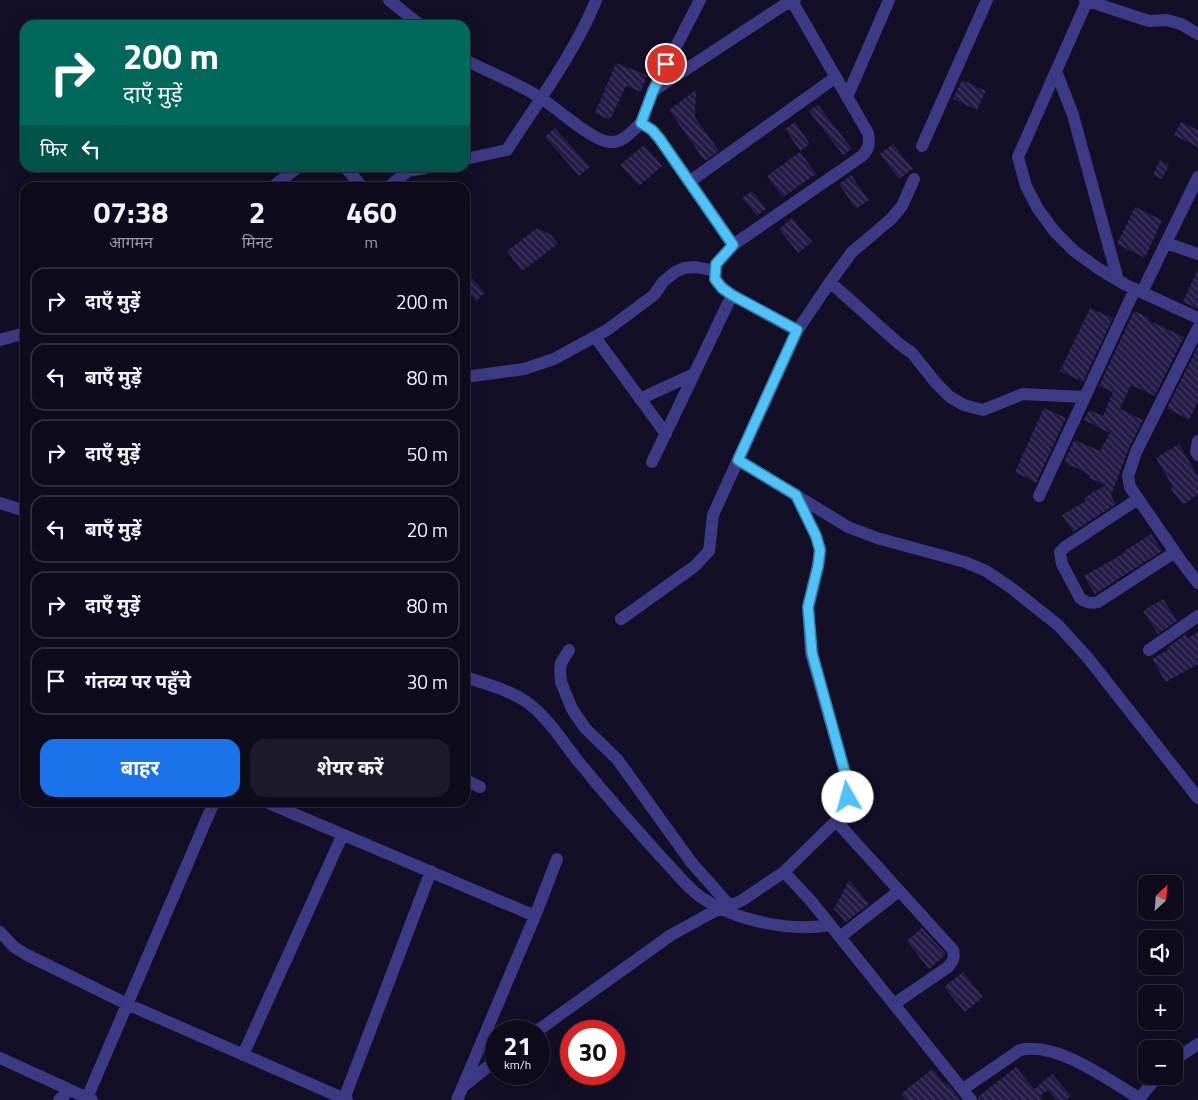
<!DOCTYPE html>
<html lang="hi">
<head>
<meta charset="utf-8">
<style>
	body { margin:0; font-family:"Titillium Web","Noto Sans Devanagari",sans-serif; background:#1c1929; color:#f1f3f6; height:100vh; display:flex; flex-direction:column; font-size:19px; white-space:nowrap }
	* { box-sizing:border-box; margin:0 }
	p { font-size:16px; color:#9b9ba3 }
	.icon { flex:none; width:28px; height:28px; fill:none; stroke:currentColor; stroke-width:2; stroke-linecap:round; stroke-linejoin:round }
	.map { position:relative; flex:1; overflow:hidden }
	.drawer { position:absolute; left:20px; top:182px; width:450px; height:625px; display:flex; flex-direction:column; background:#0e0b1c; border-radius:15px; box-shadow:0 5px 20px #0002,0 0 0 1px #2e2b3b }
	.drawer>* { flex:none }
	.guide { position:absolute; left:20px; top:20px; width:450px; height:152px; border-radius:15px; box-shadow:0 5px 20px #0002,0 0 0 1px #2e2b3b; background:#00695c; color:#fff; overflow:hidden }
	.needle { width:32px; rotate:26deg }
	.controls { position:absolute; left:1138px; top:875px; display:grid; gap:10px }
	.controls a { display:grid; place-items:center; width:45px; height:45px; border-radius:10px; background:#0e0b1c; box-shadow:0 5px 20px #0002,0 0 0 1px #2e2b3b; font-size:25px }
	.speed { position:absolute; left:485px; top:1020px; display:flex; gap:10px; font-size:25px; font-weight:700; text-align:center }
	.speed>* { display:grid; place-content:center; width:65px; height:65px; border-radius:50%; background:#0e0b1c; box-shadow:0 5px 20px #0002,0 0 0 1px #2e2b3b; line-height:1 }
	.speed small { font-size:12px; font-weight:400 }
	.speed .limit { border:8px solid #d22; background:#fff; color:#111 }
	.pin { position:absolute; display:grid; place-items:center; width:42px; height:42px; color:#fff; margin:-21px; border:2px solid #fff; border-radius:50%; box-shadow:0 1px 5px #0007 }
	.me { position:absolute; width:55px; margin:-28px; rotate:353deg; stroke-linejoin:round; filter:drop-shadow(0 0 4px #0008) }
	.turn { display:flex; align-items:center; gap:18px; height:105px; padding:0 20px; font-size:22px }
	.turn .icon { width:65px; height:65px; stroke-width:2.5 }
	.turn b { display:block; font-size:35px; line-height:42px }
	.then { display:flex; align-items:center; height:48px; padding:0 20px; background:#0003; gap:10px; font-size:19px }
	.eta { display:flex; justify-content:space-evenly; align-items:center; height:85px; text-align:center }
	.eta b { font-size:30px; font-weight:700; line-height:35px }
	.primary-button { display:flex; gap:10px; margin-top:auto; padding:10px 20px }
	.primary-button a { flex:1; height:58px; border-radius:15px; background:#1a73e8; color:#fff; font-size:20px; font-weight:700; line-height:58px; text-align:center }
	.primary-button a+a { background:#1c1929; color:#f1f3f6 }
	ul { padding:0; list-style:none }
	li { display:flex; align-items:center; gap:15px; height:68px; margin:0 10px 8px; padding:0 10px; border:2px solid #2e2b3b; border-radius:15px }
	li div { flex:1 }
	li b { display:block; font-size:19px }
	li em { font-style:normal }
	.map>svg:first-child { display:block }
	.building { fill:url(#building-back-hatch) }
	.lines { fill:none; stroke-linecap:round; stroke-linejoin:round }
	.minor { stroke:#3d3a85; stroke-width:12 }
	.route-casing { stroke:#337fa1; stroke-width:12 }
	.route { stroke:#4fc3f7; stroke-width:9 }
</style>
</head>
<body>
<div class="map">
<svg width="1198" height="1100" viewBox="0 0 1198 1100">
	<defs>
		<pattern id="building-back-hatch" width="6" height="6" patternUnits="userSpaceOnUse" patternTransform="scale(1.25)"><rect width="6" height="6" fill="#241b47"/><path d="M-1 5l2 2M0 0l6 6M5-1l2 2" fill="none" stroke="#433b63"/></pattern>
	</defs>
	<rect width="100%" height="100%" fill="#130f26"/>
	<path class="building" d="M616,63l31,12 -6,17 -15,-6 -16,34 -15,-7z
		M962,80l24,11 -9,19 -24,-11z
		M696,90l-1,27 24,34 -14,10 -36,-51z
		M818,105l34,44 -9,6 -34,-44z
		M795,122l15,22 -10,7 -15,-22z
		M1181,122l17,8v17l-24,-12z
		M555,128l35,39 -11,9 -34,-39z
		M893,144l20,25 -14,10 -19,-25z
		M644,145l18,21 -23,20 -19,-21z
		M800,152l16,22 -33,23 -16,-21z
		M1160,160l9,5 -7,14 -9,-4z
		M851,175l18,25 -13,9 -17,-25z
		M752,191l14,18 -9,7 -15,-18z
		M1135,207l27,13 -17,38 -28,-14z
		M792,218l20,24 -14,11 -19,-24z
		M537,228l13,6 8,10 -36,27 -15,-20z
		M1198,269v40l-15,-7z
		M465,270l20,23 -9,8 -11,-13z
		M1090,308l23,10 -30,64 -23,-11z
		M1134,311l15,7 -1,2 36,17 -29,59 -24,-11 -11,24 23,11 -14,28 -18,47 5,9 -43,28 -11,-17 24,-14 -2,-3 22,-13 -17,-7 1,-3 -26,-13 10,-22 26,11 10,-18 -26,-13 5,-10 14,6 10,-24 -14,-6z
		M1198,346v55l-9,19 -22,-12z
		M1044,408l22,10 -30,65 -21,-11z
		M1179,444l19,32v18l-15,11 -12,-16 2,-2 -17,-29z
		M1151,534l11,17 -67,43 -11,-18 40,-23 -1,-1z
		M1163,599l14,22 -19,13 -15,-23z
		M1198,632v32l-32,18 -14,-23 16,-9 -1,-2 19,-14 2,4z
		M849,880l20,24 -23,18 -12,-13z
		M922,928l24,26 -17,15 -22,-28z
		M963,972l20,25 -18,15 -21,-25z
		M1016,1067l18,22 18,-15 19,22 -5,4h-10l-8,-10 -8,6 3,4h-64l-1,-3z
		M932,1069l14,16 2,-1 13,16h-55l-5,-6z"/>
	<g class="lines">
		<path class="minor" d="M389,0l31,25
			M1085,0l64,21 18,-1 14,4 17,10
			M792,1l76,132c2,11 1,16 -6,23l-129,89 -17,19 -1,15 7,8 10,8 65,36 -59,129 110,67 29,11 88,24 21,9 24,16 48,38 30,33 110,140
			M1087,1l-69,156 8,29 12,23 17,23 19,19 25,18 27,16 72,33
			M465,60c24,12 54,24 76,38 18,12 49,41 68,44 13,2 23,-11 32,-19l11,7 7,8 74,107
			M1056,71l17,44 45,165
			M653,91l131,-86 11,-5
			M847,97l42,-97
			M641,123l12,-32 47,-91
			M922,146l65,-146
			M465,159l42,-9c30,-47 69,-99 89,-150
			M346,168l17,20
			M689,182l147,-105
			M271,188l26,-20
			M387,188l21,-17 17,-3
			M1166,243l32,11
			M830,282l68,61 14,10 24,30 14,14 14,8 19,5 40,-16 61,3
			M1142,292l56,-115
			M1198,328l-62,124 -8,24 2,11 51,74 17,22
			M797,331l33,-49 22,-30 39,-33 11,-13 12,-27
			M595,337l71,97
			M0,340l25,-7
			M465,377l59,-8 30,-10 53,-29 47,-35 9,-13 12,-10 9,-4 12,-1 19,4
			M640,399l54,-25
			M1198,441l-2,11 2,3
			M652,462l80,-167
			M796,495l20,41 4,14 -2,16 -10,41 3,46 36,127 1,17 -12,24 -52,51 27,29 160,199
			M1039,496l96,-207
			M1138,499l-73,48 -5,5 2,12 18,34c6,5 11,6 18,4l77,-50
			M0,503l25,8
			M621,619l74,-53 14,-15 4,-36 25,-55
			M569,650l-8,13 -1,8 1,11 11,27 13,19 32,31 74,103 39,44
			M1149,650l49,-34
			M465,677c21,7 45,13 63,26 20,15 35,39 50,58 27,33 55,65 84,97 13,13 25,30 40,40 34,23 89,34 128,27
			M465,780l15,7
			M266,802l269,114
			M836,821l117,129c2,8 0,11 -5,17l-54,37
			M0,932l14,15 13,8 100,49 220,96
			M840,937l59,-46
			M537,1031l134,-96 42,-23 28,-11 43,-29
			M243,1055l99,-219
			M0,1058l92,42
			M1174,1060l24,-16
			M465,1085l31,-25
			M963,1089l57,-39c37,-9 88,30 119,48
			M87,1098l127,-296
			M344,1099l87,-228
			M59,1100l11,-10
			M457,1100l78,-184 22,-57
			M1138,1100l20,-24"/>
	</g>
	<g class="lines">
		<defs>
			<path id="route" d="M666,64l-13,27 -12,32 11,7 7,8 74,107 -17,19 -1,15 7,9 10,7 65,35 -59,130 58,35 20,41 4,14 -2,16 -10,41 4,46 35,127 1,17"/>
		</defs>
		<use href="#route" class="route-casing"/>
		<use href="#route" class="route"/>
	</g>
</svg>
<div class="controls">
<a><svg class="needle" viewBox="-14 -14 28 28"><path d="M0-13l5 13h-10z" fill="#e53935"/><path d="M0 13l5-13h-10z" fill="#9b9ba3"/></svg></a>
<a><svg class="icon" aria-label="sound" viewBox="0 0 24 24"><path d="M4 9h4l5-4v14l-5-4H4zM17 9q2 3 0 6"/></svg></a>
<a>+</a>
<a>−</a>
</div>
<div class="speed"><div>21<small>km/h</small></div><div class="limit">30</div></div>
<div class="pin" style="left:666px;top:64px;background:#d93025"><svg class="icon" aria-label="arrive" viewBox="0 0 24 24"><path d="M6 21V4h12l-3 4 3 4H6"/></svg></div>
<svg class="me" style="left:848px;top:797px" viewBox="-20 -20 40 40"><circle r="19" fill="#fff"/><path d="M0-13L10 11 0 6-10 11z" fill="#4fc3f7"/></svg>
<div class="guide">
<div class="turn"><svg class="icon" aria-label="right" viewBox="0 0 24 24"><path d="M7 20v-9h11M14 6l5 5-5 5"/></svg><div><b>200 m</b>दाएँ मुड़ें</div></div>
<div class="then">फिर<svg class="icon" aria-label="left" viewBox="0 0 24 24"><path d="M17 20v-9H6M10 6l-5 5 5 5"/></svg></div>
</div>
<section class="drawer">
<div class="eta">
<div><b>07:38</b><p>आगमन</p></div>
<div><b>2</b><p>मिनट</p></div>
<div><b>460</b><p>m</p></div>
</div>
<ul>
<li><svg class="icon" aria-label="right" viewBox="0 0 24 24"><path d="M7 20v-9h11M14 6l5 5-5 5"/></svg><div><b>दाएँ मुड़ें</b></div><em>200 m</em></li>
<li><svg class="icon" aria-label="left" viewBox="0 0 24 24"><path d="M17 20v-9H6M10 6l-5 5 5 5"/></svg><div><b>बाएँ मुड़ें</b></div><em>80 m</em></li>
<li><svg class="icon" aria-label="right" viewBox="0 0 24 24"><path d="M7 20v-9h11M14 6l5 5-5 5"/></svg><div><b>दाएँ मुड़ें</b></div><em>50 m</em></li>
<li><svg class="icon" aria-label="left" viewBox="0 0 24 24"><path d="M17 20v-9H6M10 6l-5 5 5 5"/></svg><div><b>बाएँ मुड़ें</b></div><em>20 m</em></li>
<li><svg class="icon" aria-label="right" viewBox="0 0 24 24"><path d="M7 20v-9h11M14 6l5 5-5 5"/></svg><div><b>दाएँ मुड़ें</b></div><em>80 m</em></li>
<li><svg class="icon" aria-label="arrive" viewBox="0 0 24 24"><path d="M6 21V4h12l-3 4 3 4H6"/></svg><div><b>गंतव्य पर पहुँचे</b></div><em>30 m</em></li>
</ul>
<div class="primary-button"><a>बाहर</a><a>शेयर करें</a></div>
</section>
</div>
</body>
</html>
